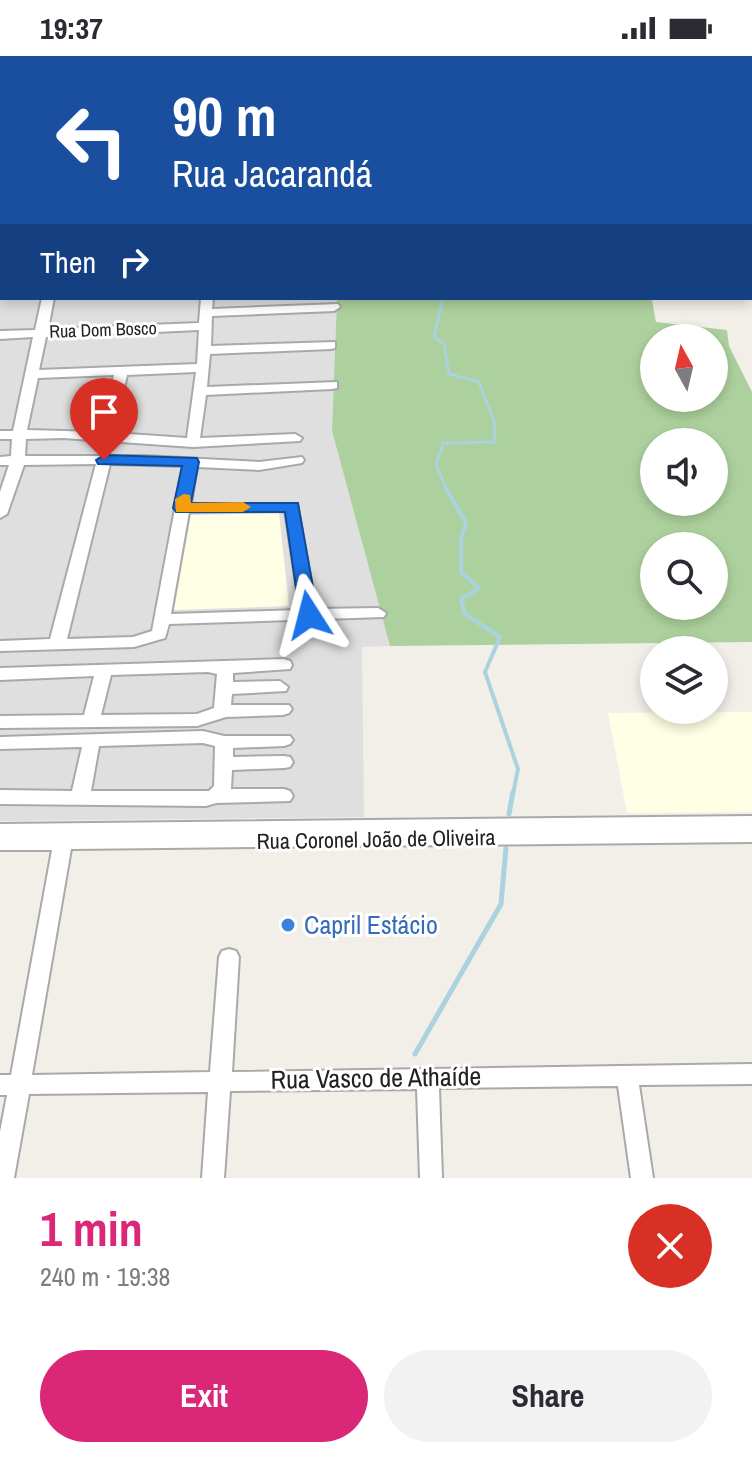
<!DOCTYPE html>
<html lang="en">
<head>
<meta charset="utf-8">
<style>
	body { margin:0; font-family:"Archivo Narrow",sans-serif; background:#f2f2f3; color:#2b2b33; height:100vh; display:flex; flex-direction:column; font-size:30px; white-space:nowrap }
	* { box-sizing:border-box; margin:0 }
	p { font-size:26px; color:#7c7c81 }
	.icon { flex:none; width:44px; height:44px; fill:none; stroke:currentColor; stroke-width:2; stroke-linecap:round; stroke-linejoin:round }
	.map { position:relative; height:1122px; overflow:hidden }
	.side { display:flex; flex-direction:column; background:#fff; flex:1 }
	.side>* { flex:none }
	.guide { position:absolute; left:0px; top:0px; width:752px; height:244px; box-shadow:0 4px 12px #0003; background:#1a4fa0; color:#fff; overflow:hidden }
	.needle { width:52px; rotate:352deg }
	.fabs { position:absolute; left:640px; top:268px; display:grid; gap:16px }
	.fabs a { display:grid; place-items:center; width:88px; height:88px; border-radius:50%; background:#fff; box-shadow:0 4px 12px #0003; font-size:40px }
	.pin { position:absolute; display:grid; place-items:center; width:68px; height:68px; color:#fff; margin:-82px -34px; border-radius:50% 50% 50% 0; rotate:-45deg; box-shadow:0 0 8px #0007 }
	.pin .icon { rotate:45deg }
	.me { position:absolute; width:88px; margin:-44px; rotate:351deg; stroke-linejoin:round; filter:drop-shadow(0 0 6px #0008) }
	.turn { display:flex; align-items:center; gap:28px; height:168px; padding:0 40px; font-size:36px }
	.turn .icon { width:104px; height:104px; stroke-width:2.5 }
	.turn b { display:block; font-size:56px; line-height:68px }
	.then { display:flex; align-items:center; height:76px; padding:0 40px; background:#0003; gap:16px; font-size:30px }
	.round { display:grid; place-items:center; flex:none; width:84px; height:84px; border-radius:42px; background:#f2f2f3 }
	.head { display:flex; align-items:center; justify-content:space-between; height:136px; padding:0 40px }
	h1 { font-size:48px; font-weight:800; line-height:60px; color:#db2777 }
	.action { display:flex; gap:16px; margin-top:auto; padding:16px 40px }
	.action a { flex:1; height:92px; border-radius:48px; background:#db2777; color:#fff; font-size:32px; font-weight:800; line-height:92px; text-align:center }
	.action a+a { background:#f2f2f3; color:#2b2b33 }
	.status { display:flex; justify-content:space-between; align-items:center; height:56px; padding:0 40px; background:#fff; direction:ltr }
	.status svg { height:22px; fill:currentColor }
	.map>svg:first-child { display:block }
	.residential { fill:#e0dfdf }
	.education { fill:#ffffe5 }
	.forest { fill:#add19e; fill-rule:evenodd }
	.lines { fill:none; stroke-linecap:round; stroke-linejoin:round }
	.stream-far2 { stroke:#aad3df; stroke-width:3 }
	.stream-far1 { stroke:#aad3df; stroke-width:4 }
	.stream { stroke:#aad3df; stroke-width:5 }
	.minor-casing { stroke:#a9a9a9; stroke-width:4 }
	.minor { fill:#fff; fill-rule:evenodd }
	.route { fill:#1a73e8; stroke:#114b97; stroke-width:2 }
	.slow { fill:#f59e0b }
	.shop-dot { fill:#3f7fe0; stroke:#fff; stroke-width:3 }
	.labels { text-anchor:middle; stroke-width:6; stroke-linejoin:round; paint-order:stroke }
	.far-street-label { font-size:18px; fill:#222; stroke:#fff }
	.street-label { font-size:22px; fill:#222; stroke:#fff }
	.near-shop-label { font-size:26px; fill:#366cbe; stroke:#fff; text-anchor:start }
	.near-street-label { font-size:26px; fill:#222; stroke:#fff }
</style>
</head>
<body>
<div class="status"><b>19:37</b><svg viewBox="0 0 49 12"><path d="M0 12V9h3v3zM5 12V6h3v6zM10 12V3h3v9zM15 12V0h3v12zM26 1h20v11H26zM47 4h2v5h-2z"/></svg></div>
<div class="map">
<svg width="752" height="1122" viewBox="0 0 752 1122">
	<rect width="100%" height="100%" fill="#f2efe9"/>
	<path class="residential" d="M0,168l2,74h335l-5,133 58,215 -28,1 2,170 -364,4z"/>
	<path class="education" d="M279,457l10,93 -115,4 17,-95z
		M752,656v100l-125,1 -19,-100z"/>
	<path class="forest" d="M291,0h461v69l-2,-67z
		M337,242h306l9,2 4,22 71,8 2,16 23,46v250l-362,4 -58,-215zM654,282h60v60h-60zM654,386h60v60h-60zM654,490h60v60h-60z"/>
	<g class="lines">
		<path class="stream-far2" d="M443,242l-9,39 10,7 5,30 30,8 15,39 1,21 -52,1 -7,22 11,25"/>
		<path class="stream-far1" d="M446,432l20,35 -5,16v33l18,16 -18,11 4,15 35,23 -15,35 33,97 -5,25"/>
		<path class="stream" d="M509,758l4,-22
			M415,998l86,-150 5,-56"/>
		<defs>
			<path id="minor" d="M114,0h10l-12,2z
				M0,12h2v6h-2z
				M0,29h2v6h-2z
				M0,48h2v6h-2z
				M2,62v8l-2,1v-8z
				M750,70h2v6h-2z
				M750,122h2v6h-2z
				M0,165h2v6h-2z
				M750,176h2v6h-2z
				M0,208h2v8h-2z
				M42,242h12l-6,31 151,-6 2,-25h12l-1,11 126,-5 2,3 -6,4 -122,5 -1,30 124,-4v6l-4,1 -121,5 -3,33 130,-5v6l-5,1 -126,6 -6,43 95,-4 7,4 -2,3 -107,6 -130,-9 -37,1 -1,17h119l115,6 43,-5 2,3 -2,3 -43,7 -62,-3 -6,37h106l19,105 62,-1 8,5 -2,4 -215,7 -4,14 -31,9 -134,4v-10l50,-2 46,-175 -72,1 -17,49 -7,4v-26l9,-27h-9v-8l11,-1 1,-17h-12v-8h13l20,-94 -33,2v-8l35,-1zM199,274l-2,34 -158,6 7,-33zM196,316l-9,66 -73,-5 13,-58zM114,319l-14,57 -73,-2 11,-52zM110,408l73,2 -31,165 -19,6 -66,2zM285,455l15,99 -129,4 18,-102z
				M284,603l6,2 2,4 -2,4 -57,4v9l47,-1 8,6 -2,4 -54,3 -1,11h58l3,4 -3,4 -6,2 -57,2 -29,9 -197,2v-12l84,-1 10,-39 -94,4v-12zM208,616l9,2 -3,34 -17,6 -96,1 10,-40z
				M203,675l21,5h66l3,4 -3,4 -6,2 -51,2v9l51,-1 6,1 3,5 -3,5 -6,1 -52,2 -1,19h53l6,2 3,5 -3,5 -74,2 -10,3 -206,-2v-14l72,1 10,-44 -82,2v-12zM203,687l12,3 -1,40 -5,5h-118l8,-45z
				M752,760v26l-681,7 -39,226 178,-3 9,-115 3,-6 7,-2 7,2 3,6 -7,115 520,-8v20l-113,1 14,93h-22l-13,-92 -179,2 3,90h-22l-3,-89 -187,2 -6,87h-22l6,-86 -179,2 -15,84h-14v-46l7,-37h-7v-20h11l41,-225h-52v-26z"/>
		</defs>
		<use href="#minor" class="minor-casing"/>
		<use href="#minor" class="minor"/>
	</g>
	<path class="route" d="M104,399l93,3 2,4 -8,41h107l20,112 -2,4 -7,2 -9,-6 -15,-103h-109l-3,-4 9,-42 -84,-2 -2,-4z"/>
	<path class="slow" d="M184,438l6,1 1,8 52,-1 8,5 -8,5h-67l-1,-13z"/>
	<circle class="shop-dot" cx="288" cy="869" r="8"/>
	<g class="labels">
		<g class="far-street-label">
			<text transform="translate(103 274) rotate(-2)" y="6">Rua Dom Bosco</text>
		</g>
		<g class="street-label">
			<text transform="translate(376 783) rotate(-1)" y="8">Rua Coronel João de Oliveira</text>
		</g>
		<g class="near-shop-label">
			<text x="304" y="878">Capril Estácio</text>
		</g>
		<g class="near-street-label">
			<text transform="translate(376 1022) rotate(-1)" y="9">Rua Vasco de Athaíde</text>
		</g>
	</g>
</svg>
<div class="fabs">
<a><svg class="needle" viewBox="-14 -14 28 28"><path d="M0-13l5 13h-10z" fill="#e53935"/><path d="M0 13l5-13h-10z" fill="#7c7c81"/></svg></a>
<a><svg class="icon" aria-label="sound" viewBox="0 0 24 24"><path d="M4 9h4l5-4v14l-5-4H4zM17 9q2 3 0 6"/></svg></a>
<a><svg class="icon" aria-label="search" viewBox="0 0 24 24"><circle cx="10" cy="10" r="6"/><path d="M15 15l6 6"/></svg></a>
<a><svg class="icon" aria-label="layers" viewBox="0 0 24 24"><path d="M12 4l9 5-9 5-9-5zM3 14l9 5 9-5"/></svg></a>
</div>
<div class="pin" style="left:104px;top:404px;background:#d93025"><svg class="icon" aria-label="arrive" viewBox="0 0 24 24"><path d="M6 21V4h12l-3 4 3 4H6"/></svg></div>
<svg class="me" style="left:309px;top:559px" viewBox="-20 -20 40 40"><path d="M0-17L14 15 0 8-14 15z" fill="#1a73e8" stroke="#fff" stroke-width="4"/></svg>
<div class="guide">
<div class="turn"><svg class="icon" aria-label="left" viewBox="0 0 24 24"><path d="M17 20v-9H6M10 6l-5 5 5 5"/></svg><div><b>90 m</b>Rua Jacarandá</div></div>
<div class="then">Then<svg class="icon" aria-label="right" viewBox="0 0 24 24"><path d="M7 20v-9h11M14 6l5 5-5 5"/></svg></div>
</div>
</div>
<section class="side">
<div class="head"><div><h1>1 min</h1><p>240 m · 19:38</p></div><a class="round" style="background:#d93025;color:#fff"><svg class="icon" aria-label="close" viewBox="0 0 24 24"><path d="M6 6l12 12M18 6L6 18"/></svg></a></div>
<div class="action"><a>Exit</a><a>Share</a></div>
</section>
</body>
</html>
